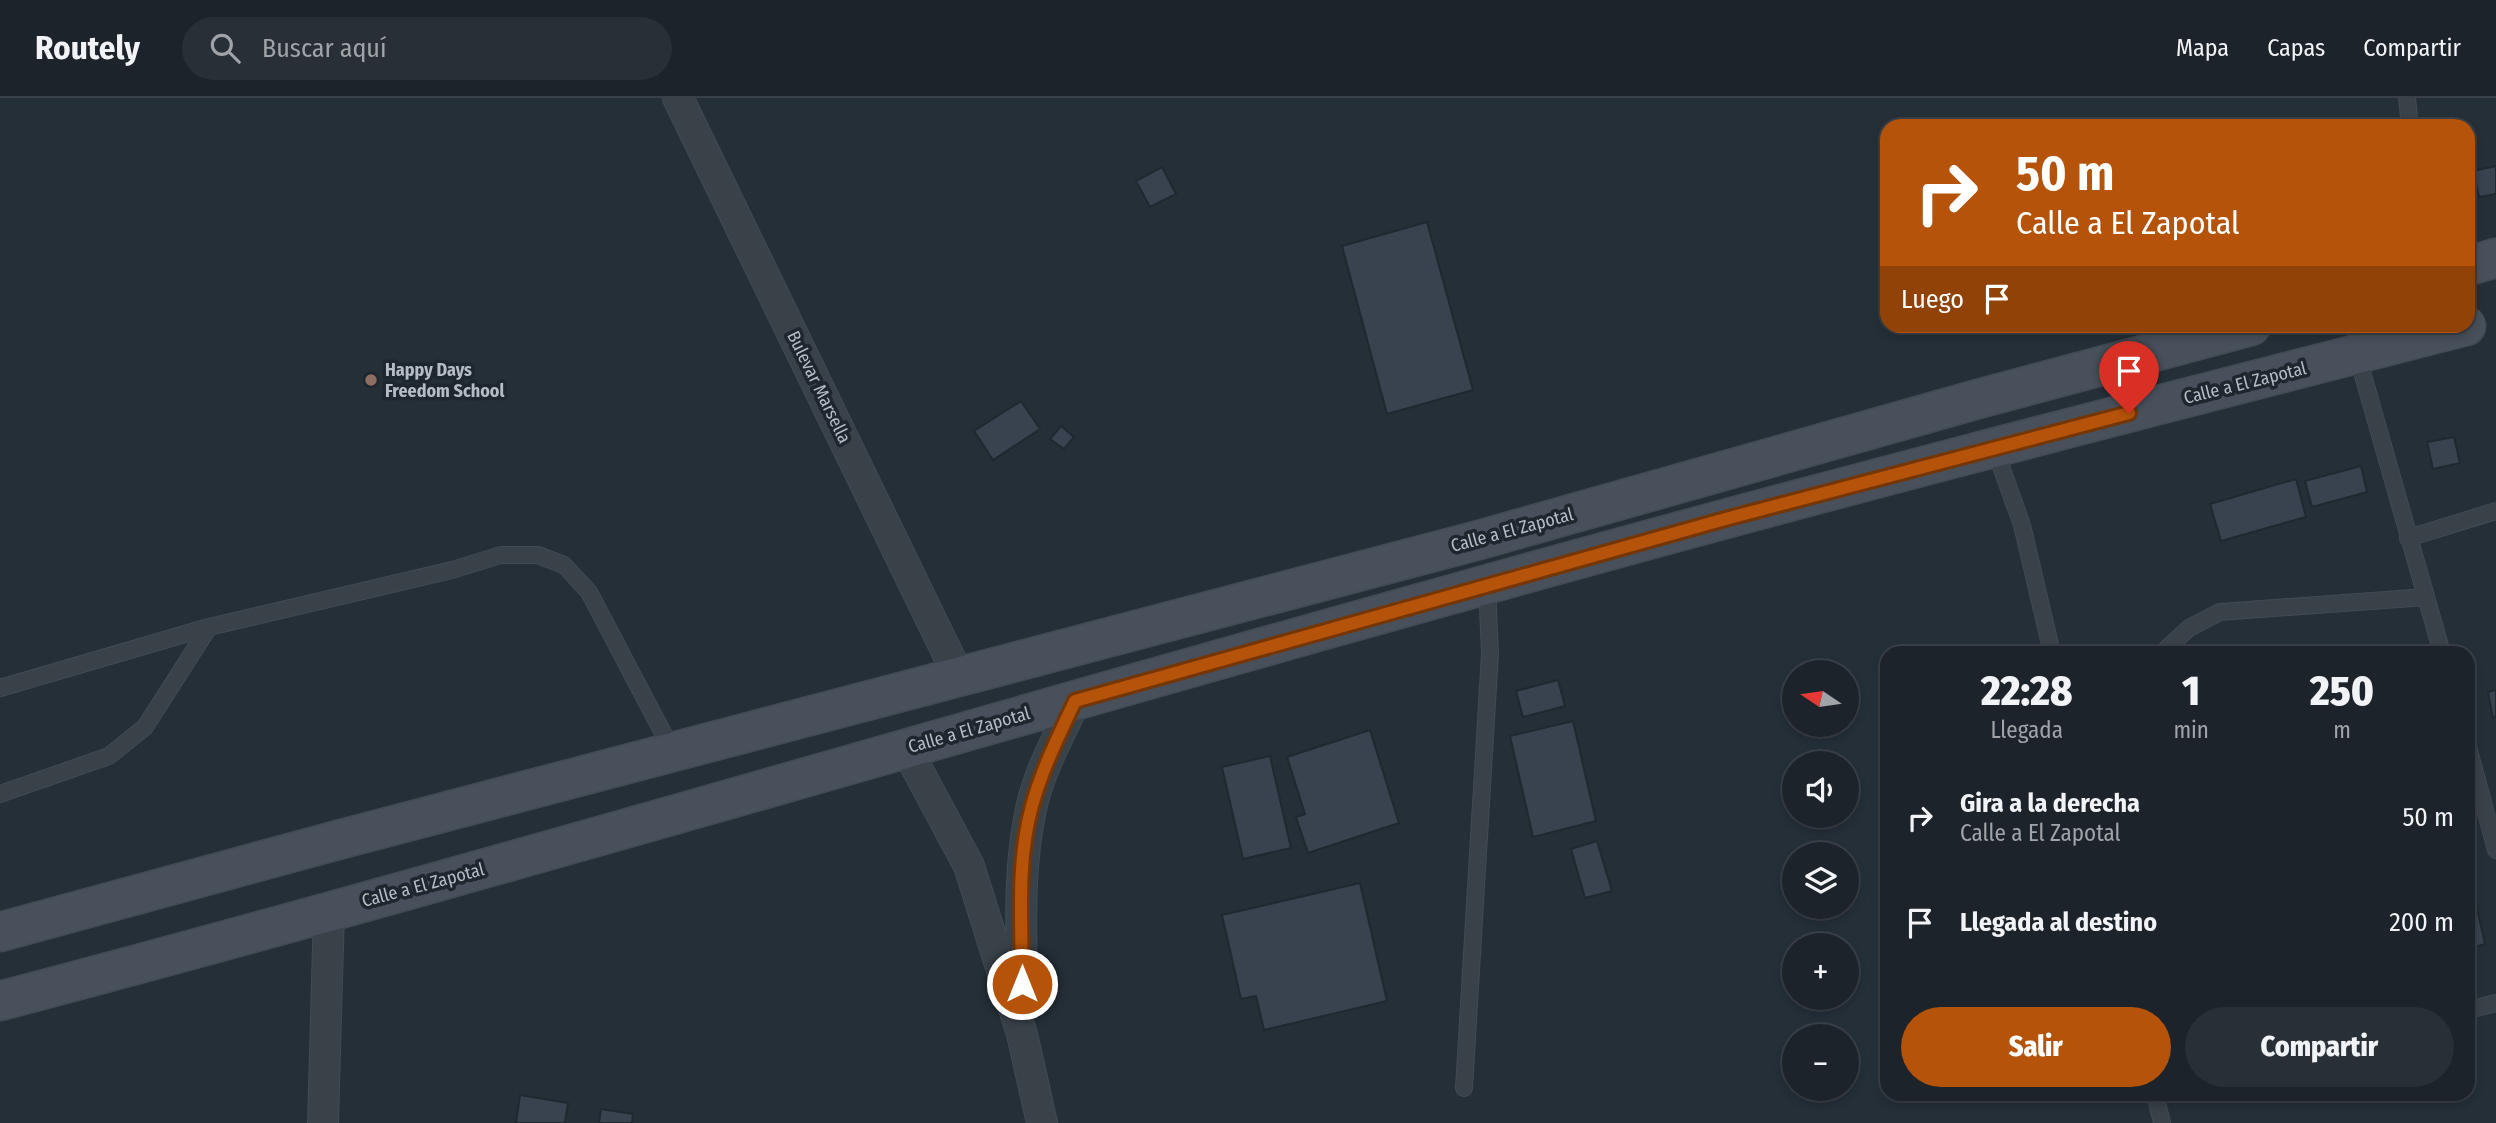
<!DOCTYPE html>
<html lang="es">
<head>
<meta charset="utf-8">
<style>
	body { margin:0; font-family:"Fira Sans Condensed",sans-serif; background:#292f36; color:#f1f3f6; height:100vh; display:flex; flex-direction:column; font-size:26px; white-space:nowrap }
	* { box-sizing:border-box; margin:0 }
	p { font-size:23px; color:#a0a4a8 }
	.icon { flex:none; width:38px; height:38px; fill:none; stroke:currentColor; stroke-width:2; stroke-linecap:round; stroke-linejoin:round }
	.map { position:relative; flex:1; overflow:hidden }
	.panel { position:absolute; left:1880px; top:548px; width:595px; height:455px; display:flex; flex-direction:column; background:#1c232a; border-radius:21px; box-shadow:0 4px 10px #0003,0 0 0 2px #3a4047 }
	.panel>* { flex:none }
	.guide { position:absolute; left:1880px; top:21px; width:595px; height:214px; border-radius:21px; box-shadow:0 4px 10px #0003,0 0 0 2px #3a4047; background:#b45309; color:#fff; overflow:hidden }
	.needle { width:46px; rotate:283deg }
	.tools { position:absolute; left:1782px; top:562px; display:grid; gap:14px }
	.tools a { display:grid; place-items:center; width:77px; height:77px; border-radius:50%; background:#1c232a; box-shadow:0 4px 10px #0003,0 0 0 2px #3a4047; font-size:35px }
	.pin { position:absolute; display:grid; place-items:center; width:60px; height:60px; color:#fff; margin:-72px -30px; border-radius:50% 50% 50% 0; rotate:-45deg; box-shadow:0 0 7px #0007 }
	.pin .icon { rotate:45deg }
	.me { position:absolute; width:77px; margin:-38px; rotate:0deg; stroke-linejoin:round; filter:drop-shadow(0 0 5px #0008) }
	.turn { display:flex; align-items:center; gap:24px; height:147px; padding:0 21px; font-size:32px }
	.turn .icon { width:91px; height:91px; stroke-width:2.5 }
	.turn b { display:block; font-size:49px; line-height:60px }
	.then { display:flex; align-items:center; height:66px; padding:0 21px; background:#0003; gap:14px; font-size:26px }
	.eta { display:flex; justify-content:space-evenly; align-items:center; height:119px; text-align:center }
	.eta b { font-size:42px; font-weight:800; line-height:49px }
	.primary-button { display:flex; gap:14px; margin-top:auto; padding:14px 21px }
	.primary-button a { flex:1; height:80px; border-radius:42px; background:#b45309; color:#fff; font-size:28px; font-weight:800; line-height:80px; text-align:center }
	.primary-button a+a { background:#292f36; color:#f1f3f6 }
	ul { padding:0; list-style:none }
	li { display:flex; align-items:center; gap:21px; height:105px; padding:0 21px }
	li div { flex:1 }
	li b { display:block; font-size:26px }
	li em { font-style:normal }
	header { display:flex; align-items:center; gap:42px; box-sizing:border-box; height:98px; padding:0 35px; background:#1c232a; border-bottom:2px solid #3a4047 }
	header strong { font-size:33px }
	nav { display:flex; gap:38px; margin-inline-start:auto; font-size:24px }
	.search { width:490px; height:63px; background:#292f36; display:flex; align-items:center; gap:18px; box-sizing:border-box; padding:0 24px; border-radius:38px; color:#a0a4a8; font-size:26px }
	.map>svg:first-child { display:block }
	.building { fill:#38434f; stroke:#202830; stroke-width:2 }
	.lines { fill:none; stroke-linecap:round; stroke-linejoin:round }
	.lane-casing { stroke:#424a52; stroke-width:18 }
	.street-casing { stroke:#424a52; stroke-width:32 }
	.secondary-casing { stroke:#424a52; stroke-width:41 }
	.lane { stroke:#394149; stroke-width:16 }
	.street { stroke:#394149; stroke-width:30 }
	.secondary { stroke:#47505b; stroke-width:38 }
	.route-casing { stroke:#753606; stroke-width:18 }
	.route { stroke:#b45309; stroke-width:12 }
	.education-dot { fill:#8d6e63; stroke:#1e262e; stroke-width:2.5 }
	.labels { text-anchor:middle; stroke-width:7; stroke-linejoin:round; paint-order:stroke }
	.poi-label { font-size:18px; font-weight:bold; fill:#b4bcc5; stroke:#1e262e; text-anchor:start }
	.street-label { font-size:18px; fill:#b4bcc5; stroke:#1e262e }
</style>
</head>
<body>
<header>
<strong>Routely</strong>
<div class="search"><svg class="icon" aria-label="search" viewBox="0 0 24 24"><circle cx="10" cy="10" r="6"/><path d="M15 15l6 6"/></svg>Buscar aquí</div>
<nav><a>Mapa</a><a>Capas</a><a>Compartir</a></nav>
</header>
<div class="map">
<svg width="2496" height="1025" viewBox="0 0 2496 1025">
	<rect width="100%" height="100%" fill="#252f38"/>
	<path class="building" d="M2496,68v28l-17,3 -6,-26z
		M1162,69l14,27 -26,13 -14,-26z
		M1427,124l46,168 -86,24 -45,-168z
		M1021,303l19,28 -47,31 -19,-29z
		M1061,328l13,11 -10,12 -14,-10z
		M2454,339l6,26 -27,6 -6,-27z
		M2361,368l6,26 -55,15 -7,-26z
		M2296,381l10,38 -85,24 -11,-37z
		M1558,582l7,26 -42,11 -7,-26z
		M2496,592v27l-3,1 -5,-26z
		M1573,623l23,100 -63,16 -23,-101z
		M1370,632l29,93 -91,30 -12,-36 9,-3 -18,-57z
		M1270,658l21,92 -48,11 -21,-92z
		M1597,743l15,50 -27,7 -14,-49z
		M2468,770l17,76 -17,5z
		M1360,785l27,118 -123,29 -8,-34 -15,3 -19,-84z
		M520,997l48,8 -3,20h-49z
		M601,1011l32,5 -1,9h-33z"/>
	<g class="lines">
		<defs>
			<path id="lane" d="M2407,0l3,28
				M2357,256l85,299
				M1994,349l28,78 30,128
				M2408,440l88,-27
				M2162,555l27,-25 31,-16 206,-15
				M0,590l209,-61 243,-57 49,-15h37l26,10 25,27 84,160
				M2468,649l28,103
				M0,696l109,-38 36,-29 64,-100
				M2468,912l28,-7
				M1464,990l26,-435 -3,-68
				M2155,996l7,29"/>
			<path id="street" d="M678,0l281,579
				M906,650l63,118 53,168 20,89
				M1022,908c0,-65 -5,-133 9,-197 8,-38 28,-73 44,-108
				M323,1025l6,-212"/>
			<path id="secondary" d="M2468,168l28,-8
				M0,834l338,-92 1141,-300 499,-141 273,-73
				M0,903c489,-129 973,-274 1460,-409 334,-94 670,-180 1006,-266"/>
		</defs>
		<use href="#lane" class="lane-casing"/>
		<use href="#street" class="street-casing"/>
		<use href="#secondary" class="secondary-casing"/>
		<use href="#lane" class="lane"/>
		<use href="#street" class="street"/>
		<use href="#secondary" class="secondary"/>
	</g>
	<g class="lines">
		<defs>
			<path id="route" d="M1022,886c0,-59 -6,-121 10,-178 10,-37 27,-71 43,-105l654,-183 400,-105"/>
		</defs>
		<use href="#route" class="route-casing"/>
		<use href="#route" class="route"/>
	</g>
	<circle class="education-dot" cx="371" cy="282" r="7"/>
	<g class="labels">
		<g class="poi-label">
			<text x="385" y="278">Happy Days<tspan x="385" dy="21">Freedom School</tspan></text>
		</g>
		<g class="street-label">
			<text transform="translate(2245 285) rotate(-14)" y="6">Calle a El Zapotal</text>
			<text transform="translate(819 289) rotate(64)" y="6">Bulevar Marsella</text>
			<text transform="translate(1512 432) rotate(-15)" y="6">Calle a El Zapotal</text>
			<text transform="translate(969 632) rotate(-16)" y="6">Calle a El Zapotal</text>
			<text transform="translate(423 787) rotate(-15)" y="6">Calle a El Zapotal</text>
		</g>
	</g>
</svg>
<div class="tools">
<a><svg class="needle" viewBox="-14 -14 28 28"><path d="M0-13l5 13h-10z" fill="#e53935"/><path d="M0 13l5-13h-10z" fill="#a0a4a8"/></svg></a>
<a><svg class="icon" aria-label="sound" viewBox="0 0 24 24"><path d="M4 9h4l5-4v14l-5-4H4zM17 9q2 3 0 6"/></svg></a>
<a><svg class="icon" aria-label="layers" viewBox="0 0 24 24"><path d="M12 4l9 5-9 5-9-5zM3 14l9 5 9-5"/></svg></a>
<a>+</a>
<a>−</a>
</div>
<div class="pin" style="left:2129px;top:315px;background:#d93025"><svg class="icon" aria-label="arrive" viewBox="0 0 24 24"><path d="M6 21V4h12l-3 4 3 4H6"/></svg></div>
<svg class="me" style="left:1022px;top:886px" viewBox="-20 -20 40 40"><circle r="17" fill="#b45309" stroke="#fff" stroke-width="3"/><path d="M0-11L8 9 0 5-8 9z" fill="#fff"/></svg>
<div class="guide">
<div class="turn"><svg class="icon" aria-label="right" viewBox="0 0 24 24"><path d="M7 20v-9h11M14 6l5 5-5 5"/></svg><div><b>50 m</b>Calle a El Zapotal</div></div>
<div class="then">Luego<svg class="icon" aria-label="arrive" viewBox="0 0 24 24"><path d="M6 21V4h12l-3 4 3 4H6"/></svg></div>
</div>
<section class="panel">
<div class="eta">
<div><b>22:28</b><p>Llegada</p></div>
<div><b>1</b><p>min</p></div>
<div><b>250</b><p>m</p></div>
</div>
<ul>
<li><svg class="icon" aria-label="right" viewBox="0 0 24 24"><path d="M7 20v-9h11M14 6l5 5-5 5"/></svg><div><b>Gira a la derecha</b><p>Calle a El Zapotal</p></div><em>50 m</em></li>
<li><svg class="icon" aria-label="arrive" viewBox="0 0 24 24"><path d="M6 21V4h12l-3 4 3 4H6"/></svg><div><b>Llegada al destino</b></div><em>200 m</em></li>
</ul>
<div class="primary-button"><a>Salir</a><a>Compartir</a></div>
</section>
</div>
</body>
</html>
